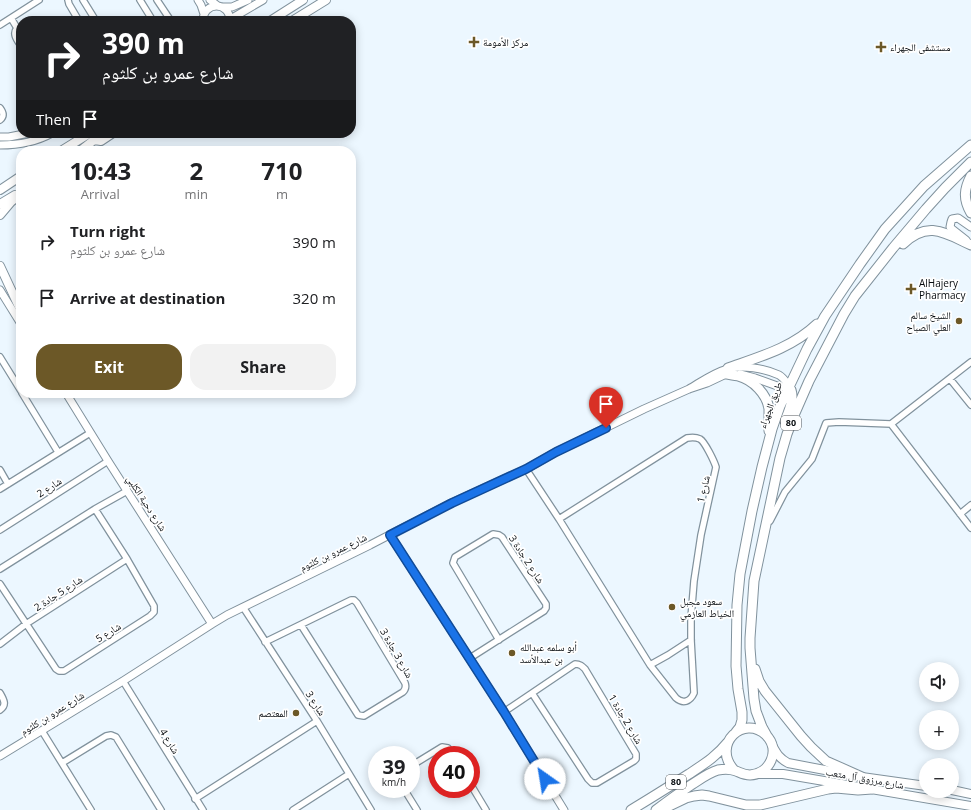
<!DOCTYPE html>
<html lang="en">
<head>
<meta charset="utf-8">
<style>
	body { margin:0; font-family:"Open Sans","Noto Naskh Arabic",sans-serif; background:#f2f2f2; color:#202124; height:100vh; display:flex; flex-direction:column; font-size:15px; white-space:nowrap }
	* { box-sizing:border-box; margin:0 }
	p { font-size:13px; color:#757577 }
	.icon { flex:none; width:22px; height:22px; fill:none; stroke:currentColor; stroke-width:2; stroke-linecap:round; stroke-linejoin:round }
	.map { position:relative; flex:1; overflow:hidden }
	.drawer { position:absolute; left:16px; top:146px; width:340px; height:252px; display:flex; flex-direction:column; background:#fff; border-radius:16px; box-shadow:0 2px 10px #0003 }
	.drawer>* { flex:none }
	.banner { position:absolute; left:16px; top:16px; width:340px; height:122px; border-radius:16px; box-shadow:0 2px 10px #0003; background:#202124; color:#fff; overflow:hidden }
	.controls { position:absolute; left:919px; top:662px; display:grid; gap:8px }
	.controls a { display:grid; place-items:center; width:40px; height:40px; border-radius:50%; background:#fff; box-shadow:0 2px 10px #0003; font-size:20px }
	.speed { position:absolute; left:368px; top:746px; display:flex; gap:8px; font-size:20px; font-weight:700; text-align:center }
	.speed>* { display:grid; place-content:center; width:52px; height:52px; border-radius:50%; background:#fff; box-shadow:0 2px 10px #0003; line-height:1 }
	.speed small { font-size:10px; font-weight:400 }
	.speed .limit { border:6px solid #d22; background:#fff; color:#111 }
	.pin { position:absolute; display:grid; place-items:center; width:34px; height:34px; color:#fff; margin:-41px -17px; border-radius:50% 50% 50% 0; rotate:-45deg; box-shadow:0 0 4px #0007 }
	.pin .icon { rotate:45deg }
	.me { position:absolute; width:44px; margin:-22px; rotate:328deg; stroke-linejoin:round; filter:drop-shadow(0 0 3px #0008) }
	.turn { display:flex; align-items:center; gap:14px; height:84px; padding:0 20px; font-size:18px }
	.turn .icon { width:52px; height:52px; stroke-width:2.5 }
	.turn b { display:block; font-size:28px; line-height:34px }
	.then { display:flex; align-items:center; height:38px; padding:0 20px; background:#0003; gap:8px; font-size:15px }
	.eta { display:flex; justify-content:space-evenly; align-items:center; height:68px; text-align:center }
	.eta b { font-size:24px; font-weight:700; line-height:28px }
	.button { display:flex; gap:8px; margin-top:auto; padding:8px 20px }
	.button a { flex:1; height:46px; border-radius:16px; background:#6c5827; color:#fff; font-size:16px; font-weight:700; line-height:46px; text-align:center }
	.button a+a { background:#f2f2f2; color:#202124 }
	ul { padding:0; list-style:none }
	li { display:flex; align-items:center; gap:12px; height:56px; padding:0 20px }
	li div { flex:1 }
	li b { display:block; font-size:15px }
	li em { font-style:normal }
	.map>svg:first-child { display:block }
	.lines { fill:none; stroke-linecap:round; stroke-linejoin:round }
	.minor-casing { stroke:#81929d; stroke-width:8 }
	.tertiary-casing { stroke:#81929d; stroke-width:9 }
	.secondary-casing { stroke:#81929d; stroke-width:10 }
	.trunk-casing { stroke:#81929d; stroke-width:11 }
	.minor { stroke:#fff; stroke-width:5.5 }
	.tertiary { stroke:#fff; stroke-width:7 }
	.secondary { stroke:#fff; stroke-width:8 }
	.trunk { stroke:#fff; stroke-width:9 }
	.route-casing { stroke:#114b97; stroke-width:10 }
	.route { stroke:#1a73e8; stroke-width:7 }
	.poi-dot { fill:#6c5827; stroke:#fff; stroke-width:1.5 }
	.labels { text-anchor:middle; stroke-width:3.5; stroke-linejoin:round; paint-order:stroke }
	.shield { fill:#fff; stroke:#515558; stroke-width:1 }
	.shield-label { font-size:9px; font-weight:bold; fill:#070c10 }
	.poi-label { font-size:10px; fill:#070c10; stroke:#fff; text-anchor:start }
	.street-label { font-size:10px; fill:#070c10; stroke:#fff }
</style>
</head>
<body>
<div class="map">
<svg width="971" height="810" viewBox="0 0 971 810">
	<rect width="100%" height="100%" fill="#ecf7ff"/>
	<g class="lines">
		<defs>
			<path id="minor" d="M68,0l1,4 10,17
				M83,0l13,21
				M140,0l13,21
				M157,0l14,21
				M11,18l6,10
				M0,25l39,-25
				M17,28c-5,6 0,12 4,18
				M0,108c3,4 5,8 0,12
				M0,357l21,34
				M950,379l21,26
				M22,393l36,59
				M891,424l80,104
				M526,469l33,50 91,146 26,33c7,6 14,4 18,-5l-3,-53v-22l3,-37 7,-46 15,-68c-2,-6 -11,-25 -16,-28 -4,-2 -8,-2 -13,-1l-128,81
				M0,470l8,14
				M0,489l90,-56
				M960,514l11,-9
				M770,521l15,-29 27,-33 14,-36 13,-1 52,2 80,-62
				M0,530l108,-69
				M0,569l95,-60 32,-18
				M0,584l56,85 3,2h5l86,-55 4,-4v-6l-27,-47 -32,-50
				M243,607l74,114 54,89
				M265,642l86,-42h3l3,3 48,80c1,3 1,6 -2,9l-39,24 -6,-1 -57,-90
				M0,644l26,-20 101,-65
				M470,658l74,-47 2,-3v-4l-44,-67 -3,-2 -6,-1 -38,23 -2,6 46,77
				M650,665l18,-10 23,-15
				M123,681l80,129
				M0,693c4,7 7,12 0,17
				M504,712l71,-48c5,0 7,2 10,5l51,85v5l-2,2 -37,22h-5l-4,-4 -56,-86
				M42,731l49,79
				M62,763l44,-27 5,-1 5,2 45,73
				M411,766l31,-19 6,1 4,7
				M471,785l15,25
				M404,789l13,21
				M195,799l122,-78
				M293,810l56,-36"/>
			<path id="tertiary" d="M198,0l3,5 3,9
				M210,0l8,6
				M223,7h9l16,-7
				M203,21c0,-20 27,-20 27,0
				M230,21l4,-4 29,-17
				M0,137h9l20,-4
				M0,145c19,0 36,-3 52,-12
				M966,240l-14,-11 -2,-2 1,-5 1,-3 6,-1 13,9
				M0,290l21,34
				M689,389c12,-7 24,-16 38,-20 14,-5 39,0 52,6 5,3 7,7 10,11l-9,1 -25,-9 -15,-4
				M66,393l42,68 104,163
				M390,535l114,177 60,98
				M0,756l123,-75 89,-57 15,-9 143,-70 81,-42 75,-34 30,-17 88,-43 45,-20 18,-6 19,-9h4"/>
			<path id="secondary" d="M270,21l33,-21
				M292,21l34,-21
				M61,151l29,-18
				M80,151l14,-11 7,1 12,-8
				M0,190l21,-14
				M0,204l15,-9
				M0,215l11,-13 10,-8
				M0,266l21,45
				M772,745c5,9 7,13 16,18l74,14 64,9
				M757,774h26l188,32
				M952,790l19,4"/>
			<path id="trunk" d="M971,176c-7,13 -8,23 0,37
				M903,244c25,-24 42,-11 68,1
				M728,368c31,-11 64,-20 89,-44
				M726,374c4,1 8,1 12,2 15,4 29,18 31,33 0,7 0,15 0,22
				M785,421c4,-10 11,-25 4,-35
				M755,669l4,12 6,10 36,45 10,11 15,14 36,16
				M736,732l4,-5 2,-7v-8l-4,-23 -2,-23 1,-61 3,-31 12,-63 10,-44 10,-38 8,-23 27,-57 18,-33 35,-52 25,-35 39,-43 47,-41
				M767,736l-5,-9 -6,-16 -2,-12 -4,-51v-10l4,-57 26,-123 7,-24 8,-21 14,-32 35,-67 11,-18 38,-48 33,-39 19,-21 26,-26
				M665,808l21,-10 8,-2 8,-1 7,1 37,9h14l68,-16 8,-1 22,2 14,-1
				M631,810c20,-12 39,-24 58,-36 15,-10 28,-18 39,-32
				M656,810c12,-9 23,-17 35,-25 8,-5 17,-12 27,-15 5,-1 13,-1 18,1 5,2 8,4 14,4 20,-1 31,-25 16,-40 -22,-21 -55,9 -32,35"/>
		</defs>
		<use href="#minor" class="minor-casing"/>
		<use href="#tertiary" class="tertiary-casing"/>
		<use href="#secondary" class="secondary-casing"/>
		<use href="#trunk" class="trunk-casing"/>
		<use href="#minor" class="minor"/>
		<use href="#tertiary" class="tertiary"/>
		<use href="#secondary" class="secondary"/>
		<use href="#trunk" class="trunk"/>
	</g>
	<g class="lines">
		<defs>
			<path id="route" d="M545,779l-41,-67 -114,-177 62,-32 74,-34 30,-17 50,-24"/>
		</defs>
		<use href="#route" class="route-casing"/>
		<use href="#route" class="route"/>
	</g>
	<g class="poi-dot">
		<path d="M472 36h4v4h4v4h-4v4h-4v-4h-4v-4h4z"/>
		<path d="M879 41h4v4h4v4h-4v4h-4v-4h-4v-4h4z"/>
		<path d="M909 283h4v4h4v4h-4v4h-4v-4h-4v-4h4z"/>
		<circle cx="959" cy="321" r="4"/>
		<circle cx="672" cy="607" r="4"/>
		<circle cx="512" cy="653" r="4"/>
		<circle cx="296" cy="713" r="4"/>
	</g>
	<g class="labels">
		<g class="shield">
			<rect x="781" y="416" width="20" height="14" rx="3"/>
			<rect x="666" y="775" width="20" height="14" rx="3"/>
		</g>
		<g class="shield-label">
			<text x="791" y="426">80</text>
			<text x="676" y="785">80</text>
		</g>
		<g class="poi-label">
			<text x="483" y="46">مركز الأمومة</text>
			<text x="890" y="51">مستشفى الجهراء</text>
			<text x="919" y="287">AlHajery<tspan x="919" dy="12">Pharmacy</tspan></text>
			<text x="951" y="319" text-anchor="end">الشيخ سالم<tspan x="951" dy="12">العلي الصباح</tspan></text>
			<text x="680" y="605">سعود مجبل<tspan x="680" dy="12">الخياط العازمي</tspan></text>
			<text x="520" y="651">أبو سلمه عبدالله<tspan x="520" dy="12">بن عبدالأسد</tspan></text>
			<text x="288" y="717" text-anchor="end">المعتصم</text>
		</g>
		<g class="street-label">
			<text transform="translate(770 405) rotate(-69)" y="4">طريق الجهراء</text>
			<text transform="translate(49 487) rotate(-33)" y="4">شارع 2</text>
			<text transform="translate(703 489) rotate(-77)" y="4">شارع 1</text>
			<text transform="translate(147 503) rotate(57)" y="4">شارع دحية الكلبي</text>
			<text transform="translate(333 552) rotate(-26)" y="4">شارع عمرو بن كلثوم</text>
			<text transform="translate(527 559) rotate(57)" y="4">شارع 2 جادة 3</text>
			<text transform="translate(58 593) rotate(-33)" y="4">شارع 5 جادة 2</text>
			<text transform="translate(108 632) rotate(-32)" y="4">شارع 5</text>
			<text transform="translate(397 653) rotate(60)" y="4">شارع 3 جادة 3</text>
			<text transform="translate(316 703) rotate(57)" y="4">شارع 3</text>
			<text transform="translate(52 713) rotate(-32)" y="4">شارع عمرو بن كلثوم</text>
			<text transform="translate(626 719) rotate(59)" y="4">شارع 2 جادة 1</text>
			<text transform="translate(170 741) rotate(58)" y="4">شارع 4</text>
			<text transform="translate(865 778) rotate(10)" y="4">شارع مرزوق آل متعب</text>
		</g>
	</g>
</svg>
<div class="controls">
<a><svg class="icon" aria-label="sound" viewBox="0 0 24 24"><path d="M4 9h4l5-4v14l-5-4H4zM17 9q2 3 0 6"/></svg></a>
<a>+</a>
<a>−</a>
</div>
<div class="speed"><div>39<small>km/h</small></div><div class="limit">40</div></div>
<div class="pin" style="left:606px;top:428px;background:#d93025"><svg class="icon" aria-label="arrive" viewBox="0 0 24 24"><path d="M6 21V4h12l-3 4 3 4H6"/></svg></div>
<svg class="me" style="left:545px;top:779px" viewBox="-20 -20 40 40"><circle r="19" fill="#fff"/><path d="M0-13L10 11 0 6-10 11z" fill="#1a73e8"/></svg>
<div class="banner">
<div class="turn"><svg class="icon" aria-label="right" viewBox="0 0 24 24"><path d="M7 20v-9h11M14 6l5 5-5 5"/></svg><div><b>390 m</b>شارع عمرو بن كلثوم</div></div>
<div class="then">Then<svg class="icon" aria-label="arrive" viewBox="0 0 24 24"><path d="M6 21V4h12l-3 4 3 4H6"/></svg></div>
</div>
<section class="drawer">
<div class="eta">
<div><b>10:43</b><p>Arrival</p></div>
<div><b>2</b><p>min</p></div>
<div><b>710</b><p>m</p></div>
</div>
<ul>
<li><svg class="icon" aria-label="right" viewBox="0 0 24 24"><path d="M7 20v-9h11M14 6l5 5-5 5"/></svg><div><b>Turn right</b><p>شارع عمرو بن كلثوم</p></div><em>390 m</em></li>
<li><svg class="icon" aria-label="arrive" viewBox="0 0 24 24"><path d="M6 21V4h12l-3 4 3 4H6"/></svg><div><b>Arrive at destination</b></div><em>320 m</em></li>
</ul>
<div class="button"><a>Exit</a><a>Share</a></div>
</section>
</div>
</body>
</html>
